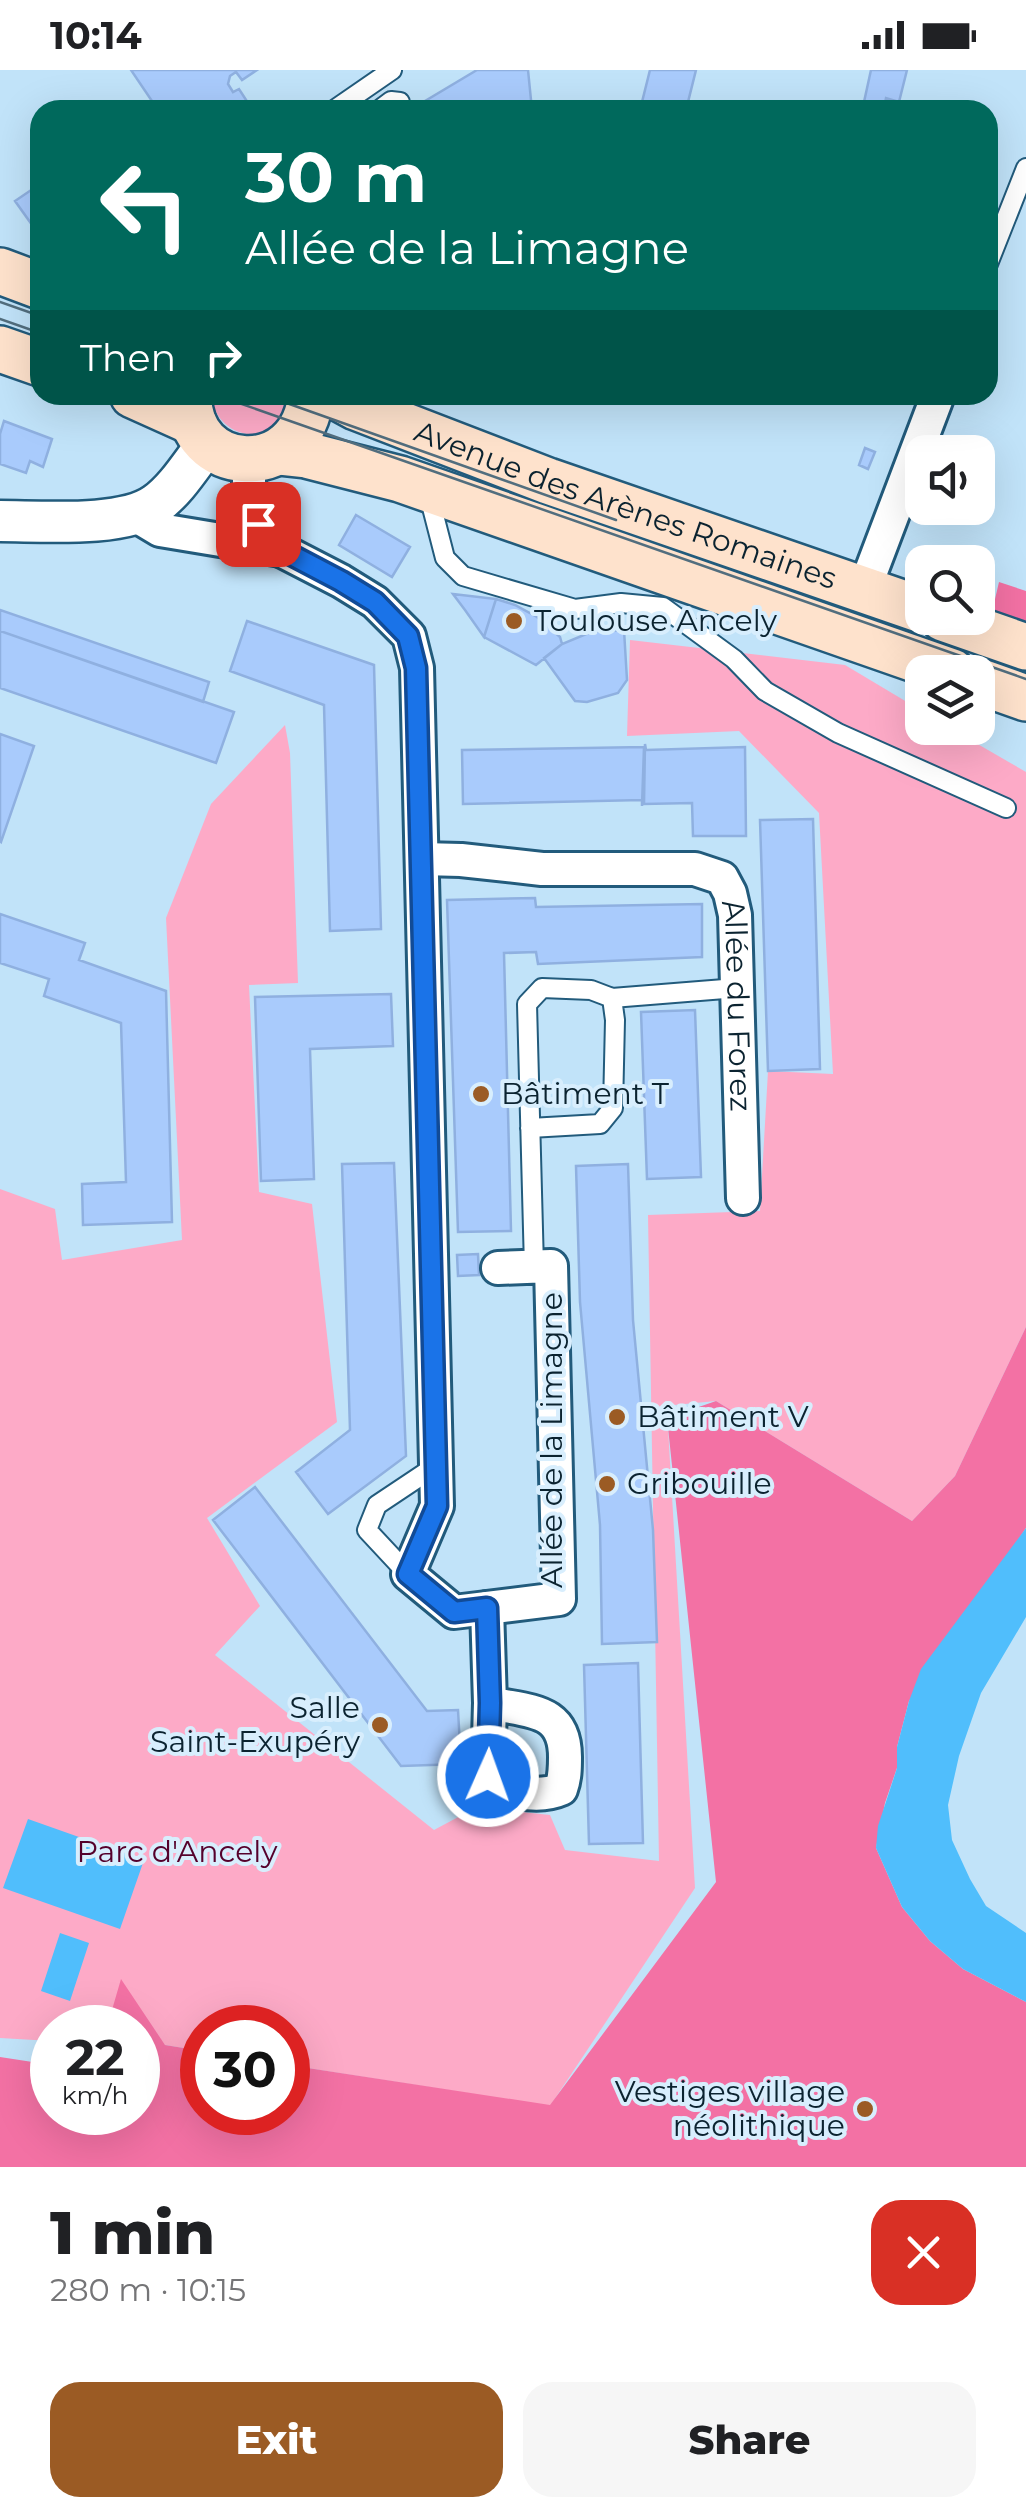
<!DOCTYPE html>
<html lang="en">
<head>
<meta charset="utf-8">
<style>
	body { margin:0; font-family:Montserrat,sans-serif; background:#f6f6f6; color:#202124; height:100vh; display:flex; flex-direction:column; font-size:38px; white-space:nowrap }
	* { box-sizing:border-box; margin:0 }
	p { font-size:32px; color:#757577 }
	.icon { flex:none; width:55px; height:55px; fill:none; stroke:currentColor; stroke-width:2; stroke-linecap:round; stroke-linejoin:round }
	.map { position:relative; height:2097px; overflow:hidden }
	.sheet { display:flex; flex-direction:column; background:#fff; flex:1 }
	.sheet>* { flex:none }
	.hud { position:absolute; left:30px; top:30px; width:968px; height:305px; border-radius:30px; box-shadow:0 10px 40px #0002; background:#00695c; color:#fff; overflow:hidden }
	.controls { position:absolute; left:905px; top:365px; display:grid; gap:20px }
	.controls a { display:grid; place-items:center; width:90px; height:90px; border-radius:20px; background:#fff; box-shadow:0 10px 40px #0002; font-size:50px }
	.speed { position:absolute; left:30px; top:1935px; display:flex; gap:20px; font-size:50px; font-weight:700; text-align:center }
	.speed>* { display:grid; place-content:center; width:130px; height:130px; border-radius:50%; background:#fff; box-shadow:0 10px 40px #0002; line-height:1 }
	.speed small { font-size:25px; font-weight:400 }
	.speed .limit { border:15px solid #d22; background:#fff; color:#111 }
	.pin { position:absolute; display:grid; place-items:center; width:85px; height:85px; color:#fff; margin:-42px; border-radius:20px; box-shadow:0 5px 15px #0006 }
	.me { position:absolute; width:110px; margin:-55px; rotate:2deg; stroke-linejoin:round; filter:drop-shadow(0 0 8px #0008) }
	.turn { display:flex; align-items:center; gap:35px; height:210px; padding:0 50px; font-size:45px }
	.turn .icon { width:130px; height:130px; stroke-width:2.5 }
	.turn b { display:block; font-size:70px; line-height:85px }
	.then { display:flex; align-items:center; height:95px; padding:0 50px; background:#0003; gap:20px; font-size:38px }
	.round { display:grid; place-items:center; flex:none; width:105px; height:105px; border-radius:30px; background:#f6f6f6 }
	.summary { display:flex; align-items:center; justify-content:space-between; height:170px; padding:0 50px }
	h1 { font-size:60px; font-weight:800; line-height:75px }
	.button { display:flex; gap:20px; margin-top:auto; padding:20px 50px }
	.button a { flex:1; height:115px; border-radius:30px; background:#9b5b24; color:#fff; font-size:40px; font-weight:800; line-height:115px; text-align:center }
	.button a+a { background:#f6f6f6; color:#202124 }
	.status { display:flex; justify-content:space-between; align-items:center; height:70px; padding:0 50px; background:#fff; direction:ltr }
	.status svg { height:28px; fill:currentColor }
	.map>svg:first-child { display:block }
	.green { fill:#fdaac7 }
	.forest { fill:#f371a4 }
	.water { fill:#50befc }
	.building { fill:#a9cbfc; stroke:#8fb0e0; stroke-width:2.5 }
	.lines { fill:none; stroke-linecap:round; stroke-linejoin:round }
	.service-casing { stroke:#225b7c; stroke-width:22 }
	.minor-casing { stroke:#225b7c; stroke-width:38 }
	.tertiary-casing { stroke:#225b7c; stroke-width:45 }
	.secondary-casing { stroke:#225b7c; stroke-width:50 }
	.service { stroke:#fff; stroke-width:18 }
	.minor { stroke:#fff; stroke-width:32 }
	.tertiary { stroke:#fff; stroke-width:40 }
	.secondary { stroke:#fee2cc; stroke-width:45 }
	.tram { stroke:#526e7e; stroke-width:2.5 }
	.route-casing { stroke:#114b97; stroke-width:25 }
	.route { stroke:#1a73e8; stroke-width:18 }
	.poi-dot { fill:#9b5b24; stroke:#d8eefd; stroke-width:4 }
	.labels { text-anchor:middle; stroke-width:8; stroke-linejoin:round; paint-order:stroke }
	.street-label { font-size:30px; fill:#0b2330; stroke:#d8eefd }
	.poi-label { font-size:30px; fill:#0b2330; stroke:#d8eefd; text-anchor:start }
	.park-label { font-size:30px; fill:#55012c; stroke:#d8eefd }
</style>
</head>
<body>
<div class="status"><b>10:14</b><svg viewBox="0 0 49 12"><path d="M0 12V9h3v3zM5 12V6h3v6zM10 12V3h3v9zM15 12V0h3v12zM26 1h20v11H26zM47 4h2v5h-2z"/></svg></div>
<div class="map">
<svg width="1026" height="2097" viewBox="0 0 1026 2097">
	<rect width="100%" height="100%" fill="#c1e3f9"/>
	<path class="green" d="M211,325h78c-1,5 -1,11 -3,16 -16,39 -71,26 -75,-16z
		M630,570l215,25 77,46v17h28l76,44v555l-71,149 -43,45 -196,-120 -52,5 4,22 27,460 -145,218 -262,-41v-37h-86v23l-37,-6 -27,-17h-86v13l-52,-3v-849l55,20 7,51 120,-20 -16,-322 45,-114 74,-79 5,28 8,230 -49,2 10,207 53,12 25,218 -130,96 53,88 -45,49 219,175 43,-23 73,8 15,35 94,11 -11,-646 112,-4 8,-140 65,3 -14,-261 -80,-82 -112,5z"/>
	<path class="forest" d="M999,512l27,9v32l-34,-11z
		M1026,1257v201l-117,173 -12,46v21l-12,35 -9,45 26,59 28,34 33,28 63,33v165h-1026v-110l52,8v47h86v-84l-31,-1 14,-48 44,66 37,6v61h86v-47l262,40 166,-223 -49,-464 49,-17 196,120 43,-45z"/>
	<path class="water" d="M1026,1458v89l-45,76 -22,63 -11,49 4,35 18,39 16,27 40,27v69l-63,-33 -33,-28 -28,-34 -26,-59 2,-22 19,-58v-21l12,-46 12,-32z
		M28,1749l116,41 -24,69 -117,-41z
		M60,1863l29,10 -19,58 -29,-10z"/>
	<path class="building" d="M131,0h126l-15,10 -6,-8 -6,4 -2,8 5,8 6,-3 11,17 -6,4h-86z
		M477,0h51l4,40h-122z
		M650,0h46l-10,40h-46z
		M871,0h36l-8,32 -13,-4 -2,10 -20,-6z
		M40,114v52l-25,-35z
		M4,351l48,18 -9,28 -13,-6 -4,12 -26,-9v-30z
		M865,378l10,4 -7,17 -9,-4z
		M356,445l54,32 -18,30 -53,-32z
		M453,524l43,5 -12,38 -19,-27z
		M496,529l19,6 22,12 23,20 2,7 -26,21 -52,-28z
		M0,540l209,72 -6,20 -203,-71z
		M247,551l127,44 7,264 -51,2 -6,-226 -94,-34z
		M624,560l3,50 -9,13 -31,9 -12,-1 -31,-43 18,-14 29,-12z
		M0,561l234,81 -18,51 -216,-75z
		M0,664l34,12 -33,96 -1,-1z
		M645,674l1,6 99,-3 1,89h-53l-1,-33 -48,1z
		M644,677l-2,59v-6l-179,4 -1,-54z
		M813,749l7,250 -52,2 -8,-251z
		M535,828l1,9 166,-3v53l-164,7 -2,-12 -32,1 7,278 -53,1 -11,-332z
		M0,844l85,29 -6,17 87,31 6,231 -89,3 -1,-41 44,-2 -5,-159 -77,-27 5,-17 -49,-16z
		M391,924l2,52 -83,3 4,130 -53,2 -6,-184z
		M695,940l6,167 -54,2 -6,-167z
		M394,1093l12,293 -78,58 -32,-42 54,-42 -8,-266z
		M628,1094l5,156 20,210 4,112 -55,2 -2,-119 -20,-223 -4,-136z
		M478,1184l1,21 -21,1 -1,-21z
		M255,1417l172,224 31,-1 3,54 -60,2 -188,-246z
		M638,1593l5,180 -54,1 -5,-179z"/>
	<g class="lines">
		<defs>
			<path id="service" d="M334,40l58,-40
				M379,40l12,-9 9,1
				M988,194l38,-96
				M428,422l17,66 18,18 112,33 46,-6 42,4 71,52 31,32 73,42 168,75
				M530,1058l70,-4 13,-16 2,-88 -3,-22
				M534,1197l-7,-263 15,-16 49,2 21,8 125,-10
				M408,1504l-41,-44 10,-25 60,-40"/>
			<g id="minor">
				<path d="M249,389v42l9,23 23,26 60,31 34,21 34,34 8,32 20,838 -29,68 46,38 105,-13 -8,-333 -53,2"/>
				<path d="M135,445l25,15 121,20"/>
				<path d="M864,520l74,-195"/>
				<path id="s1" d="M422,789l39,1 81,9h153l27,9 8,15 5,22 8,283"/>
				<path d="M487,1538l3,95 -2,73 6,11c21,5 47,11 67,2 4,-11 4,-21 4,-32 0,-49 -36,-45 -75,-54"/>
			</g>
			<path id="tertiary" d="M0,451c42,0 123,7 156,-17 21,-15 36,-41 52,-61"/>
			<g id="secondary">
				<path d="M0,201l40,15"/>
				<path d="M0,279l40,14"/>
				<path d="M133,325l60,27"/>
				<path d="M189,325c-3,80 113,90 122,0"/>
				<path id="s2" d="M334,325l22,12 192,74 374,129"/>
				<path d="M278,382l28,3 94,24 552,193"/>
				<path d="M943,548l83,29"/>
				<path d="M978,611l48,17"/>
			</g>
		</defs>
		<use href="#service" class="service-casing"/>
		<use href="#minor" class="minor-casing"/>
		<use href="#tertiary" class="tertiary-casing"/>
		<use href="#secondary" class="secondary-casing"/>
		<use href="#service" class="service"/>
		<use href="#minor" class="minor"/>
		<use href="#tertiary" class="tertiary"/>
		<use href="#secondary" class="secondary"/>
		<path class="tram" d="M0,232l40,14
			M0,249l40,14
			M216,325l810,284
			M264,325l352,125"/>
	</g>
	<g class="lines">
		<defs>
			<path id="route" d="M258,454l24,26 59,31 34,21 33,34 8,32 21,838 -29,68 46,38 33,-4 3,95 -2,73"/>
		</defs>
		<use href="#route" class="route-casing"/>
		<use href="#route" class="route"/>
	</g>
	<g class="poi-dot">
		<circle cx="514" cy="551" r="10"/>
		<circle cx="481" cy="1024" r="10"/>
		<circle cx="617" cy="1347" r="10"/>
		<circle cx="607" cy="1414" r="10"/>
		<circle cx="380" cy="1655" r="10"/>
		<circle cx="865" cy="2039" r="10"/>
	</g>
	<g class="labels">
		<g class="street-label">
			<text dy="10" stroke="none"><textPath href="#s2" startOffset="312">Avenue des Arènes Romaines</textPath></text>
			<text dy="10" stroke="none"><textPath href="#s1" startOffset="432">Allée du Forez</textPath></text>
			<text transform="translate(552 1370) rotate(-90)" y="10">Allée de la Limagne</text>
		</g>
		<g class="poi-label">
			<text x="534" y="561">Toulouse Ancely</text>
			<text x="501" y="1034">Bâtiment T</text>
			<text x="637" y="1357">Bâtiment V</text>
			<text x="627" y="1424">Gribouille</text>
			<text x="360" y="1648" text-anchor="end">Salle<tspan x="360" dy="34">Saint-Exupéry</tspan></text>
			<text x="845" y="2032" text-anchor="end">Vestiges village<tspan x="845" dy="34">néolithique</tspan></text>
		</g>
		<g class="park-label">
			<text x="177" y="1792">Parc d'Ancely</text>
		</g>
	</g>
</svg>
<div class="controls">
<a><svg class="icon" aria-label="sound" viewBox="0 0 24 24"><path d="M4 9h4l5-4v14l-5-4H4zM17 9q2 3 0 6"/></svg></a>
<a><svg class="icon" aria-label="search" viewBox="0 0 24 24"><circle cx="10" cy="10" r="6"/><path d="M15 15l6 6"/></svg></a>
<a><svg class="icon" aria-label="layers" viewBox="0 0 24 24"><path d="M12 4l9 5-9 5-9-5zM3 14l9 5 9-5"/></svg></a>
</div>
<div class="speed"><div>22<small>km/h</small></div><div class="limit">30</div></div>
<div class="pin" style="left:258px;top:454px;background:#d93025"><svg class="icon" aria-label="arrive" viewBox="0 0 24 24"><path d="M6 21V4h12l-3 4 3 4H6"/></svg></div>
<svg class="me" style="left:488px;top:1706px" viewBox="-20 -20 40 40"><circle r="17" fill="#1a73e8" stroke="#fff" stroke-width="3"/><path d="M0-11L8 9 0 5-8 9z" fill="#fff"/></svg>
<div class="hud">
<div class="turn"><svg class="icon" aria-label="left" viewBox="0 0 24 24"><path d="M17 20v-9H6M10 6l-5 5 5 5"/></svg><div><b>30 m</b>Allée de la Limagne</div></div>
<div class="then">Then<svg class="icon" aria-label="right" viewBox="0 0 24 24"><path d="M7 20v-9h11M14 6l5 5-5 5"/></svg></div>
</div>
</div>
<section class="sheet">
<div class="summary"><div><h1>1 min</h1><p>280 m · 10:15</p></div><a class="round" style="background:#d93025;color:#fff"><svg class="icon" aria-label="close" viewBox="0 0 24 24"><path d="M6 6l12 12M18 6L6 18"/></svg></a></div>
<div class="button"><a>Exit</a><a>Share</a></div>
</section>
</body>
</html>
